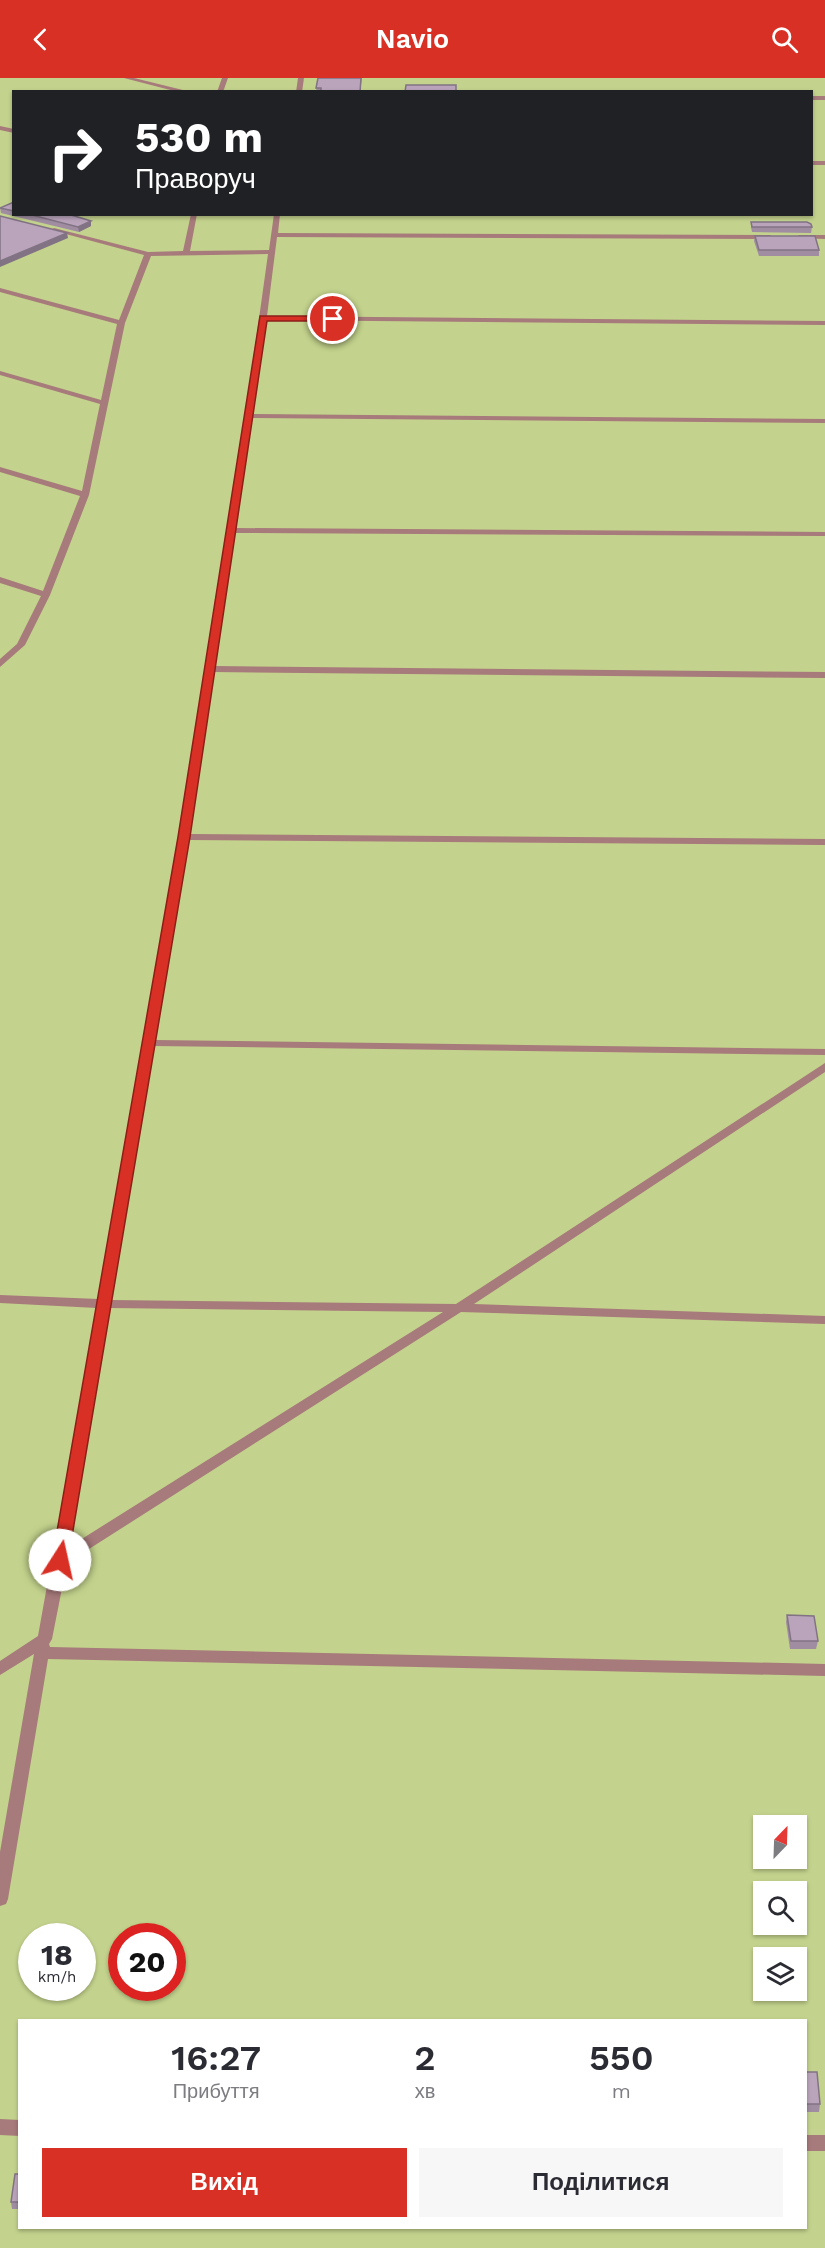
<!DOCTYPE html>
<html lang="uk">
<head>
<meta charset="utf-8">
<style>
	body { margin:0; font-family:"Work Sans",sans-serif; background:#f7f7f7; color:#2b2b33; height:100vh; display:flex; flex-direction:column; font-size:22px; white-space:nowrap }
	* { box-sizing:border-box; margin:0 }
	p { font-size:20px; color:#7c7c81 }
	.icon { flex:none; width:33px; height:33px; fill:none; stroke:currentColor; stroke-width:2; stroke-linecap:round; stroke-linejoin:round }
	.map { position:relative; flex:1; overflow:hidden }
	.side { position:absolute; left:18px; top:1941px; width:789px; height:210px; display:flex; flex-direction:column; background:#fff; border-radius:0px; box-shadow:0 2px 4px #0004 }
	.side>* { flex:none }
	.guide { position:absolute; left:12px; top:12px; width:801px; height:126px; border-radius:0px; box-shadow:0 2px 4px #0004; background:#202124; color:#fff; overflow:hidden }
	.needle { width:39px; rotate:23deg }
	.tools { position:absolute; left:753px; top:1737px; display:grid; gap:12px }
	.tools a { display:grid; place-items:center; width:54px; height:54px; border-radius:0px; background:#fff; box-shadow:0 2px 4px #0004; font-size:30px }
	.speed { position:absolute; left:18px; top:1845px; display:flex; gap:12px; font-size:30px; font-weight:700; text-align:center }
	.speed>* { display:grid; place-content:center; width:78px; height:78px; border-radius:50%; background:#fff; box-shadow:0 2px 4px #0004; line-height:1 }
	.speed small { font-size:15px; font-weight:400 }
	.speed .limit { border:9px solid #d22; background:#fff; color:#111 }
	.pin { position:absolute; display:grid; place-items:center; width:51px; height:51px; color:#fff; margin:-26px; border:3px solid #fff; border-radius:50%; box-shadow:0 2px 6px #0007 }
	.me { position:absolute; width:66px; margin:-33px; rotate:10deg; stroke-linejoin:round; filter:drop-shadow(0 0 4px #0008) }
	.turn { display:flex; align-items:center; gap:21px; height:126px; padding:0 24px; font-size:27px }
	.turn .icon { width:78px; height:78px; stroke-width:2.5 }
	.turn b { display:block; font-size:42px; line-height:51px }
	.eta { display:flex; justify-content:space-evenly; align-items:center; height:102px; text-align:center }
	.eta b { font-size:36px; font-weight:600; line-height:42px }
	.primary-button { display:flex; gap:12px; margin-top:auto; padding:12px 24px }
	.primary-button a { flex:1; height:69px; border-radius:0px; background:#d93025; color:#fff; font-size:24px; font-weight:600; line-height:69px; text-align:center }
	.primary-button a+a { background:#f7f7f7; color:#2b2b33 }
	header { display:flex; justify-content:space-between; align-items:center; height:78px; padding:0 24px; background:#d93025; color:#fff; font-size:27px; font-weight:600 }
	.map>svg:first-child { display:block }
	.green { fill:#c3d28c; fill-rule:evenodd }
	.lines { fill:none; stroke-linecap:round; stroke-linejoin:round }
	.service { fill:#a77a7b; fill-rule:evenodd }
	.wall { fill:#a08da2 }
	.shaded-wall { fill:#827384 }
	.building { fill:#baa4bc; stroke:#827384; stroke-width:1.5 }
	.route { fill:#d93025; stroke:#8d1f18; stroke-width:1.5 }
</style>
</head>
<body>
<header><svg class="icon" aria-label="back" viewBox="0 0 24 24"><path d="M15 5l-7 7 7 7"/></svg>Navio<svg class="icon" aria-label="search" viewBox="0 0 24 24"><circle cx="10" cy="10" r="6"/><path d="M15 15l6 6"/></svg></header>
<div class="map">
<svg width="825" height="2170" viewBox="0 0 825 2170">
	<rect width="100%" height="100%" fill="#e5dbf9"/>
	<path class="green" d="M0,0h825v2170h-825zM14,14h798v122h-798zM764,1748h32v32h-32zM764,1814h32v32h-32zM32,1858h50v52h-50zM122,1858h50v52h-50zM764,1880h32v32h-32zM20,1942h786v208h-786z"/>
	<g class="lines">
		<path class="service" d="M124,0h10l57,14h-13z
			M222,0h6l-5,14h-6z
			M298,0h6l-2,14h-6z
			M812,18h13v4h-13z
			M0,48l14,3v4l-14,-3z
			M812,83h13v4h-13z
			M191,136h6l-7,37 79,-1 5,-36h6l-2,19 492,2 3,2 -3,2 -493,-2 -10,79 558,5v4l-559,-5 -13,94 572,5v4l-573,-5 -16,110 589,4v4l-590,-3 -20,133 610,6v6l-611,-6 -25,162 636,5v6l-636,-5 -34,200 670,9v6l-671,-9 -43,254 345,4 369,-241v9l-351,232 351,12v8l-364,-12 -394,251 -15,76 -3,5 1,3 775,17v12l-777,-17 -40,240 -2,5 -6,2v-54l34,-198 -34,21v-14l38,-25 59,-328 -97,-5v-8l98,4c61,-347 122,-695 170,-1045l-117,2 -26,67 -36,172 -39,100 -25,50 -25,22v-8l17,-15 24,-48 -41,-13v-6l43,14 37,-95 -80,-24v-5l82,24 18,-87 -100,-29v-4l101,29 16,-76 -117,-32v-4l119,32 25,-65 -93,-25 3,-2 94,24 35,-1zM110,1230l333,4 -374,235z
			M799,157h26v4l-28,-1 -1,-1z
			M0,2041l20,1v16l-20,-1z
			M806,2057h19v16h-19z"/>
	</g>
	<path class="wall" d="M318,0h44l-2,14h-44z
		M14,124v12h54l23,12 -12,6 -78,-19 -1,-5z
		M751,144l61,5 -1,6 -59,-1 -1,-5z
		M755,158l64,14v6h-60l-5,-15z
		M787,1537l31,26 -2,8h-26l-4,-27z
		M806,1994l14,32 -1,8h-13z
		M20,2096v35h-8l-1,-7z"/>
	<path class="shaded-wall" d="M91,143v5l-12,6 -1,-5z
		M67,155l1,5 -68,29v-6z"/>
	<path class="building" d="M318,0h43l-1,14h-39v-4h-5z
		M406,7h50v7h-51z
		M14,124v9l-14,-3z
		M28,136h40l23,7 -13,6z
		M0,138l67,17 -67,28z
		M751,144h56l4,2 1,3h-60z
		M755,158h60l4,14h-60z
		M787,1537l27,1 4,25h-27z
		M806,1994h11l3,32h-14z
		M15,2096h5v28h-9z"/>
	<path class="route" d="M260,238h73l4,3 -4,2h-66l-77,516 -122,723 -2,4 -6,2 -6,-2 -2,-4 126,-723z"/>
</svg>
<div class="tools">
<a><svg class="needle" viewBox="-14 -14 28 28"><path d="M0-13l5 13h-10z" fill="#e53935"/><path d="M0 13l5-13h-10z" fill="#7c7c81"/></svg></a>
<a><svg class="icon" aria-label="search" viewBox="0 0 24 24"><circle cx="10" cy="10" r="6"/><path d="M15 15l6 6"/></svg></a>
<a><svg class="icon" aria-label="layers" viewBox="0 0 24 24"><path d="M12 4l9 5-9 5-9-5zM3 14l9 5 9-5"/></svg></a>
</div>
<div class="speed"><div>18<small>km/h</small></div><div class="limit">20</div></div>
<div class="pin" style="left:333px;top:241px;background:#d93025"><svg class="icon" aria-label="arrive" viewBox="0 0 24 24"><path d="M6 21V4h12l-3 4 3 4H6"/></svg></div>
<svg class="me" style="left:60px;top:1482px" viewBox="-20 -20 40 40"><circle r="19" fill="#fff"/><path d="M0-13L10 11 0 6-10 11z" fill="#d93025"/></svg>
<div class="guide">
<div class="turn"><svg class="icon" aria-label="right" viewBox="0 0 24 24"><path d="M7 20v-9h11M14 6l5 5-5 5"/></svg><div><b>530 m</b>Праворуч</div></div>
</div>
<section class="side">
<div class="eta">
<div><b>16:27</b><p>Прибуття</p></div>
<div><b>2</b><p>хв</p></div>
<div><b>550</b><p>m</p></div>
</div>
<div class="primary-button"><a>Вихід</a><a>Поділитися</a></div>
</section>
</div>
</body>
</html>
